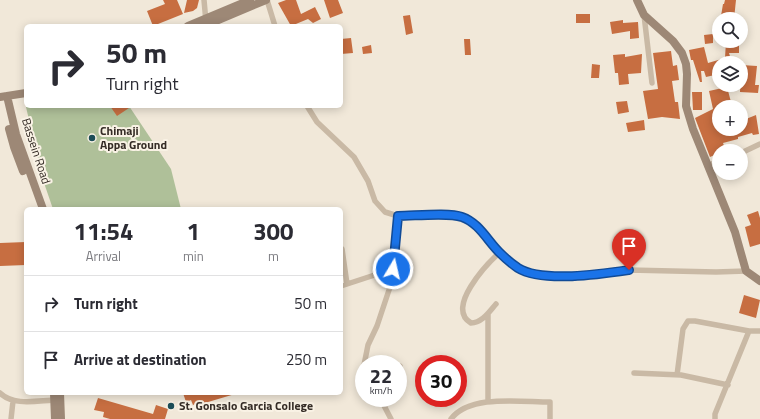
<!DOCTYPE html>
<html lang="en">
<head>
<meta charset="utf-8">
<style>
	body { margin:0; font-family:"Titillium Web",sans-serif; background:#f7f7f7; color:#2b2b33; height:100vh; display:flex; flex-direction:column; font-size:15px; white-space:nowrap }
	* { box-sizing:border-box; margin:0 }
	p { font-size:13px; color:#7c7c81 }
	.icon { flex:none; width:22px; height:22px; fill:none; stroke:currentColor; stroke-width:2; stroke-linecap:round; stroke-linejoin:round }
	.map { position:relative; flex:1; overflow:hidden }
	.panel { position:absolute; left:24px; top:207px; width:319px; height:188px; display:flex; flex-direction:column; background:#fff; border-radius:6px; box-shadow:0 2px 10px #0003 }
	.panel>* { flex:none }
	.hud { position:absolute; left:24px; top:24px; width:319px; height:84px; border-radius:6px; box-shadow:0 2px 10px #0003; background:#fff; color:#2b2b33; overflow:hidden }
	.controls { position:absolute; left:712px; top:12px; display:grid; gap:8px }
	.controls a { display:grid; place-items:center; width:36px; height:36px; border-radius:50%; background:#fff; box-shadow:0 2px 10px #0003; font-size:20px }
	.speed { position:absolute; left:355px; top:355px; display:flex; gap:8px; font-size:20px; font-weight:700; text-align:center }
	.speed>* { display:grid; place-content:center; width:52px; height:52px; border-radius:50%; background:#fff; box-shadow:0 2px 10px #0003; line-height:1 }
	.speed small { font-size:10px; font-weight:400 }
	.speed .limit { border:6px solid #d22; background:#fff; color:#111 }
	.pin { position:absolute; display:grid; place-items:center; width:34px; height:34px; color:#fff; margin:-41px -17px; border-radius:50% 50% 50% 0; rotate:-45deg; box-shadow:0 0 4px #0007 }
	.pin .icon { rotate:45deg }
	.me { position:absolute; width:44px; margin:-22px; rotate:9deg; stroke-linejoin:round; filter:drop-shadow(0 0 3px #0008) }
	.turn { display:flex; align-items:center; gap:14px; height:84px; padding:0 16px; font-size:18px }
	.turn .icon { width:52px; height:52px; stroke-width:2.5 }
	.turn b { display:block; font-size:28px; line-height:34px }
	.eta { display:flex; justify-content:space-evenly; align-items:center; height:68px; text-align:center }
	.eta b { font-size:24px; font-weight:700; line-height:28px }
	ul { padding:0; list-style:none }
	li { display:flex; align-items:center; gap:12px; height:56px; padding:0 16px; border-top:1px solid #e1e1e2 }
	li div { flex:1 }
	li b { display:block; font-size:15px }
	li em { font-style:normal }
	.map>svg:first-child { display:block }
	.green { fill:#afc099 }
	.building { fill:#c76e41 }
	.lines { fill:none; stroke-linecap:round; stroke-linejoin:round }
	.street { stroke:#c9b9a5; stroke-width:5.5 }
	.secondary { stroke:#9d8876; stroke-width:8 }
	.route-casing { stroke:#114b97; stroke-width:10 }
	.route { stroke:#1a73e8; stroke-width:7 }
	.poi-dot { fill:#1c4d57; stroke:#f9f2e5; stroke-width:1.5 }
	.labels { text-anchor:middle; stroke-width:4; stroke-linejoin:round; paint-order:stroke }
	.poi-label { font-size:12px; font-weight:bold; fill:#352c26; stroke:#f9f2e5; text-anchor:start }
	.street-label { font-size:12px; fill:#352c26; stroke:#f9f2e5 }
</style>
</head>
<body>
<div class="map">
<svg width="760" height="419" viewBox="0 0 760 419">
	<rect width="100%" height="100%" fill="#f1e8d9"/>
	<path class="green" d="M33,106h96l42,63 10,40h-128l-10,-29 -17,-73z"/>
	<path class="building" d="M163,0h14l6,14 -30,12 -6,-15 18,-7z
		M187,0h12l-2,8 -4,3 -9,2z
		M286,0h10l5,14 14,-7 6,12 -8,4 -5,-4 -17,7 -13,-23z
		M324,0h14l5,13 -13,5z
		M725,0h11l-2,19h-11v-3h-2l2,-12h1z
		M576,14h14v9h-14z
		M410,15l3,18 -7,2 -3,-19z
		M623,20v3l15,-1 1,16 -9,1v-8l-18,3 -2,-12z
		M713,34v9l-8,1 -1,-9z
		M351,38l2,15 -12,1v-15z
		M464,39h6l1,16h-6z
		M726,41h13v12h-10l3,10h-13v11l-13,3 -2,-6h-3l1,11h-2l-7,-22h-2l-2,-10 15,-3 4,16 17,-5z
		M371,45l1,8 -9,1 -1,-7z
		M671,51l2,15 4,-1 2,15 -7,1 3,21h3l2,17 -18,-2 -14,2 -5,-28 15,-2 -5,-36z
		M625,54v3l17,-3 -1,19 -13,1 1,10 -10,1 -1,-12h-3l-2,-18z
		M592,64l8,1 -1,13h-8z
		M741,65l16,1 -2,19h4l-1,8 -18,-1z
		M727,87l4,15 -4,2 2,3h-10v14h-2l2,8h22v-8l15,-6 3,19 -6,1 -1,-2 -14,4v2l-15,4 3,8h-7v2l-9,4 -15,-39 18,-9 -4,-18z
		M692,92h10v18h-9z
		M627,101l2,11 -11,2 -2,-12z
		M110,106h22l-15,10z
		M644,120l1,10 -17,2 -2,-9z
		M758,211l2,7v26l-10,3 -5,-20 6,-2 -4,-10z
		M26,242v23l-26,1v-23z
		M744,295l16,5 -4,18 -17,-5z
		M183,393h51l1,1 -37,11v-2l-5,2 -2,-5 -5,2z
		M98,398l55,16 3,-9 12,4 -3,10h-55l-7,-2 1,-5 -10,-2z"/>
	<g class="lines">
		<path class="street" d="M204,0l2,22
			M267,0l8,26
			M644,15l8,68
			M307,106l10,16 37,35 14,24 7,20 10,11 13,4 49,-1 15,2 18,12 19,24 20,15 16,6 31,2 32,-1 31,-5 87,2 30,-1
			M741,153l19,-9
			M707,166l12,-5
			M342,249l5,35
			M341,286l52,-17
			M496,304c-7,8 -14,19 -25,19 -26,-15 16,-59 28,-70
			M488,314v88
			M364,365l4,-20 9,-19 12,-36 6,-38 3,-36
			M398,367l2,-1
			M634,373l47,2 47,10
			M677,375l6,-46 5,-8h7l54,10
			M0,393c15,14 39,7 58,7
			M380,398l11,21
			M11,419l2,-18
			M451,419c19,-25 70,-17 99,-17v17
			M715,419v-5l34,-83h11"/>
		<path class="secondary" d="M637,0l7,15 29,26 9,12 4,11 1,10 -1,32 7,23 42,103 11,39 14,10
			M188,26l62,-26
			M204,26l62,-26
			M7,96l9,38 27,75
			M0,97l26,-4
			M9,129l5,18 9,24
			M54,393l1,26
			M60,393l1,26"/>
	</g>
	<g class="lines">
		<defs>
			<path id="route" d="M393,269l5,-53c16,0 51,-4 64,1 17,6 25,23 37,35 6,6 13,12 19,16 24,15 84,6 111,2"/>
		</defs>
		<use href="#route" class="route-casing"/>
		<use href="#route" class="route"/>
	</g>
	<g class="poi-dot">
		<circle cx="92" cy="138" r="4"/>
		<circle cx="171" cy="406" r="4"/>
	</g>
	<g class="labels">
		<g class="poi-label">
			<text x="100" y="135">Chimaji<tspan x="100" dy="14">Appa Ground</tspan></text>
			<text x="179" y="410">St. Gonsalo Garcia College</text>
		</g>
		<g class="street-label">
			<text transform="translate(36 151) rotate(72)" y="4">Bassein Road</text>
		</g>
	</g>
</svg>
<div class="controls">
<a><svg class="icon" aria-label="search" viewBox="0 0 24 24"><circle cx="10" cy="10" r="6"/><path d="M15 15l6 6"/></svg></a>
<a><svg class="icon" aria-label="layers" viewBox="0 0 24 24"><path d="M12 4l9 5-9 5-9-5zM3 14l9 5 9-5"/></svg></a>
<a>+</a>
<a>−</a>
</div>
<div class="speed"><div>22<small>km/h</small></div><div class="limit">30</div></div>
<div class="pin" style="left:629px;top:270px;background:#d93025"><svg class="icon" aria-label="arrive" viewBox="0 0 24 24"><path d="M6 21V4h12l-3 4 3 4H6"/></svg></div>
<svg class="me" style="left:393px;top:269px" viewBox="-20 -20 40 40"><circle r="17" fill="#1a73e8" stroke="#fff" stroke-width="3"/><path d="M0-11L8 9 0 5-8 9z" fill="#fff"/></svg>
<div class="hud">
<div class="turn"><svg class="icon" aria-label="right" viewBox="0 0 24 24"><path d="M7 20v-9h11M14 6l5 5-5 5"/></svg><div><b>50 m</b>Turn right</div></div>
</div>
<section class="panel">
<div class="eta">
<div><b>11:54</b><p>Arrival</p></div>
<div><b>1</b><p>min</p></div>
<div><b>300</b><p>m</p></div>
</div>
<ul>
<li><svg class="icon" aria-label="right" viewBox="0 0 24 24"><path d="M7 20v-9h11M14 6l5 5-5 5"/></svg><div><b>Turn right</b></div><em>50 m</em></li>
<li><svg class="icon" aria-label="arrive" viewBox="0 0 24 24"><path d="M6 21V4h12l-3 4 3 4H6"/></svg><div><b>Arrive at destination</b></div><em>250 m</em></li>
</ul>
</section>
</div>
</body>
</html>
